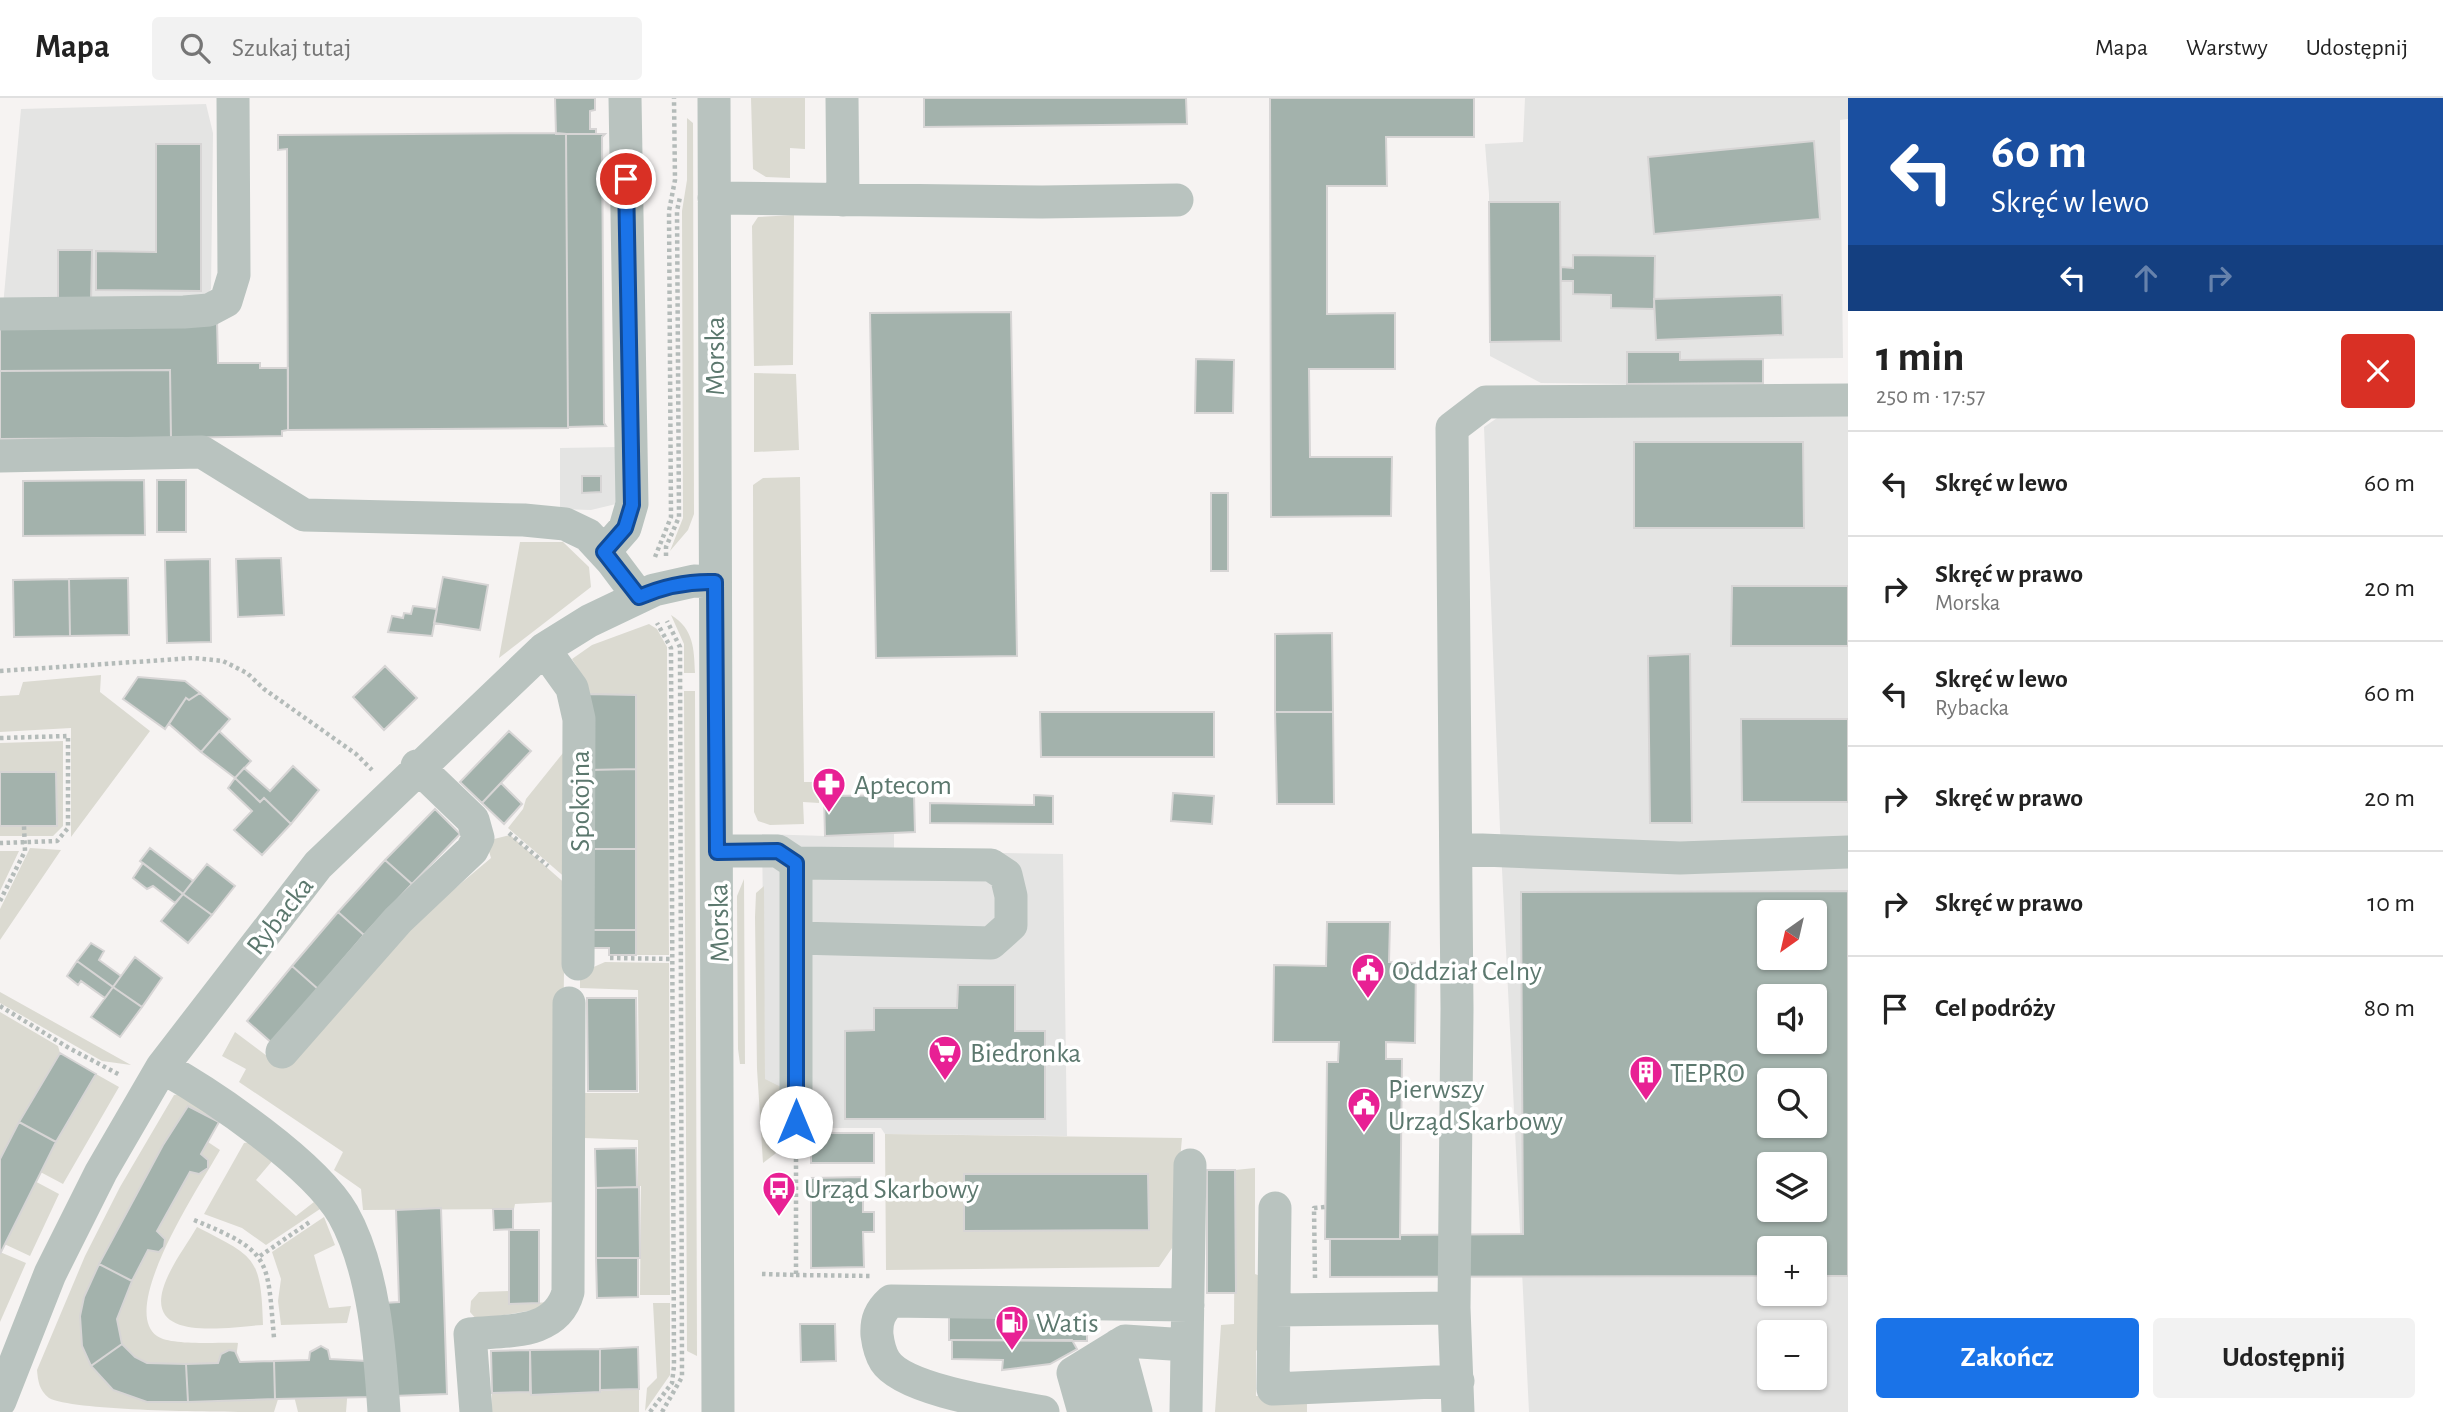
<!DOCTYPE html>
<html lang="pl">
<head>
<meta charset="utf-8">
<style>
	body { margin:0; font-family:"Alegreya Sans",sans-serif; background:#f2f2f2; color:#222; height:100vh; display:flex; flex-direction:column; font-size:26px; white-space:nowrap }
	* { box-sizing:border-box; margin:0 }
	p { font-size:23px; color:#767676 }
	.icon { flex:none; width:38px; height:38px; fill:none; stroke:currentColor; stroke-width:2; stroke-linecap:round; stroke-linejoin:round }
	.map { position:relative; flex:1; overflow:hidden }
	.drawer { display:flex; flex-direction:column; background:#fff; width:595px }
	.drawer>* { flex:none }
	.top-card { background:#1a4fa0; color:#fff; overflow:hidden }
	.needle { width:46px; rotate:214deg }
	.buttons { position:absolute; left:1757px; top:802px; display:grid; gap:14px }
	.buttons a { display:grid; place-items:center; width:70px; height:70px; border-radius:7px; background:#fff; box-shadow:0 2px 5px #0004; font-size:35px }
	.pin { position:absolute; display:grid; place-items:center; width:60px; height:60px; color:#fff; margin:-30px; border:4px solid #fff; border-radius:50%; box-shadow:0 2px 7px #0007 }
	.me { position:absolute; width:77px; margin:-38px; rotate:0deg; stroke-linejoin:round; filter:drop-shadow(0 0 5px #0008) }
	.turn { display:flex; align-items:center; gap:24px; height:147px; padding:0 28px; font-size:32px }
	.turn .icon { width:91px; height:91px; stroke-width:2.5 }
	.turn b { display:block; font-size:49px; line-height:60px }
	.lanes { display:flex; align-items:center; height:66px; padding:0 28px; background:#0003; justify-content:center; gap:35px; direction:ltr }
	.lanes .off { opacity:.35 }
	.round { display:grid; place-items:center; flex:none; width:74px; height:74px; border-radius:7px; background:#f2f2f2 }
	.headline { display:flex; align-items:center; justify-content:space-between; height:119px; padding:0 28px }
	h1 { font-size:42px; font-weight:700; line-height:52px }
	.primary-button { display:flex; gap:14px; margin-top:auto; padding:14px 28px }
	.primary-button a { flex:1; height:80px; border-radius:7px; background:#1a73e8; color:#fff; font-size:28px; font-weight:700; line-height:80px; text-align:center }
	.primary-button a+a { background:#f2f2f2; color:#222 }
	ul { padding:0; list-style:none }
	li { display:flex; align-items:center; gap:21px; height:105px; padding:0 28px; border-top:2px solid #e0e0e0 }
	li div { flex:1 }
	li b { display:block; font-size:26px }
	li em { font-style:normal }
	header { display:flex; align-items:center; gap:42px; box-sizing:border-box; height:98px; padding:0 35px; background:#fff; border-bottom:2px solid #e0e0e0 }
	header strong { font-size:33px }
	nav { display:flex; gap:38px; margin-inline-start:auto; font-size:24px }
	.search { width:490px; height:63px; background:#f2f2f2; display:flex; align-items:center; gap:18px; box-sizing:border-box; padding:0 24px; border-radius:7px; color:#767676; font-size:26px }
	main { display:flex; flex:1; min-height:0 }
	.map>svg:first-child { display:block }
	.built { fill:#e4e4e3; fill-rule:evenodd }
	.green { fill:#dbdad1 }
	.building { fill:#a3b2ac; stroke:#d7d5d5; stroke-width:2; fill-rule:evenodd }
	.lines { fill:none; stroke-linecap:round; stroke-linejoin:round }
	.path { stroke:#b4bbb9; stroke-width:4.5; stroke-dasharray:3.5 3.5; stroke-linecap:butt }
	.minor { stroke:#b9c3bf; stroke-width:33 }
	.route-casing { stroke:#114b97; stroke-width:18 }
	.route { stroke:#1a73e8; stroke-width:12 }
	.labels { text-anchor:middle; stroke-width:7; stroke-linejoin:round; paint-order:stroke }
	.street-label { font-size:28px; fill:#5c786e; stroke:#fff }
	.poi-label { font-size:28px; fill:#5c786e; stroke:#fff; text-anchor:start }
</style>
</head>
<body>
<header>
<strong>Mapa</strong>
<div class="search"><svg class="icon" aria-label="search" viewBox="0 0 24 24"><circle cx="10" cy="10" r="6"/><path d="M15 15l6 6"/></svg>Szukaj tutaj</div>
<nav><a>Mapa</a><a>Warstwy</a><a>Udostępnij</a></nav>
</header>
<main>
<div class="map">
<svg width="1848" height="1314" viewBox="0 0 1848 1314">
	<rect width="100%" height="100%" fill="#f6f3f2"/>
	<path class="built" d="M1525,0h323v21l-8,1 3,238 -79,1v24l-137,1 -86,-1 -51,-27 -1,-162 -4,-50 38,-2z
		M206,6l7,29 -2,156 -11,15 -197,2 18,-197z
		M1500,318h348v996h-319l-29,-583 -16,-402zM1769,814h46v45h-46zM1769,898h46v45h-46zM1769,982h46v45h-46zM1769,1066h46v45h-46zM1769,1150h46v45h-46zM1769,1234h46v45h-46z
		M618,349l-2,57 -25,6 -31,-1v-61z
		M894,734v19l169,3 4,282 -182,-2 -4,-6h-97l-19,-49 -3,-245 63,2z"/>
	<path class="green" d="M751,0h54v51l-15,-1v30l-24,-1 -13,-8z
		M687,20l6,5 1,391 -6,16 -18,21 13,-33 -1,-307 5,-31z
		M794,117l-1,150 -39,1 -2,-140 6,-9z
		M754,275l42,1 3,76 -45,2z
		M800,379l4,305h15v21l-16,-1 1,22 -34,1 -12,-4 -4,-9 -1,-327 10,-7z
		M520,444h43l26,25 2,20 -92,71z
		M671,517c23,14 23,34 24,58h-11v-29z
		M649,526l8,5 10,18 2,308h-33v-260l-48,-1 -2,-12 -14,-23 20,-14z
		M101,577l-1,17 50,39 -79,106v-109l-71,4v-36l19,-1 4,-13z
		M684,593h11l2,665 -10,-5z
		M63,643v85l-10,10h-53v-93z
		M567,650l1,132 -60,-52 15,-19 3,-10z
		M510,737l59,52 -5,86 -3,200 -5,29 -41,2 -1,5 -151,1 -2,-21 -27,-19 9,-18 -104,-70 7,-13 -24,-13 13,-24 48,36 100,-119 108,-91 -5,-17z
		M30,750l31,2 -61,90v-31z
		M0,753h19l-19,40z
		M744,781l1,185h-5l-2,-15 -1,-153z
		M764,788l1,193 16,8 3,60 -21,16 -6,-94 -2,-152 1,-24z
		M605,864l64,1 1,332h-30l1,-109h-3v-46l-54,-2v-45h55l-1,-103 -58,-2v-15z
		M0,894l131,73 -29,-4 -102,-58z
		M0,914l58,34 2,7 -60,106z
		M84,975l12,1 23,13 -56,97 -32,-17z
		M186,995l36,23 -17,24 15,10c-17,31 -103,158 -63,186 14,10 63,6 81,7l-4,31 115,1 -3,37h-48l-4,-16h-15l-5,16c-41,0 -198,0 -225,-14 -10,-8 -11,-17 -12,-28l48,-114 35,-69 54,-92z
		M885,1036l297,4 -10,110 -13,19 -273,3z
		M251,1044l22,18 -17,20 40,36 18,-14 6,7 -54,36 -24,-17 -38,-14 40,-71z
		M1255,1070v106l27,10 -2,41 -24,26v45h51v16h-92l6,-87 13,-1 1,-154z
		M29,1080l30,16 -29,62 -30,-14z
		M324,1119l11,28 -21,10 15,53 22,-2 -4,17 -66,2 -3,-24 3,-22 -9,-27z
		M197,1129c58,30 64,29 66,98 -29,1 -116,19 -100,-36 6,-21 23,-43 34,-62z
		M0,1154l26,11 -26,59z
		M509,1193l1,13 43,-2 -3,5 -73,13 -7,-8 1,-11 8,-9z
		M653,1205h17v72l-25,36 2,-23 10,-10z
		M639,1291v23h-148l1,-19 38,-1 1,3z"/>
	<path class="building" d="M555,0h40v12l-5,1v18h6v5h-40z
		M924,0h262l1,26 -263,3z
		M1270,0h204v39h-88l1,49h-60v128l68,-1v56h-86l1,88h82l-1,59 -120,1z
		M556,35l10,1 2,294 -280,2 -1,-281 -9,1v-15z
		M566,36h39l-3,3 2,286 2,3 -38,1z
		M1814,43l6,78 -166,15 -6,-77z
		M156,46h45v147l-105,-1v-39l60,1z
		M1489,104h71l1,139 -71,1z
		M58,152h34l-1,53 -33,1z
		M1573,157l82,1 -1,53 -43,-1v-13l-38,-1v-13h-12v-14l12,1z
		M1782,197l1,40 -127,5 -2,-41z
		M1011,214l6,344 -141,2 -6,-345z
		M217,222l1,43h42v5h28v62l-6,1v5l-111,2 -1,-68 -170,1v-49z
		M1627,254h53v8l83,-1v24l-136,1z
		M1196,261l38,1 -1,53h-38z
		M170,272l1,68 -171,1v-68z
		M1634,344h169l1,86h-170z
		M582,378h19v16l-19,1z
		M144,382l1,55 -122,1v-55z
		M157,382h29v52h-29z
		M1211,395h17v78h-17z
		M281,460l3,57 -46,2 -2,-58z
		M210,461l1,83 -44,1 -2,-83z
		M443,479l45,8 -8,45 -46,-7z
		M128,480l1,57 -59,1 -1,-57z
		M69,481l1,57 -56,1 -1,-57z
		M1732,488h116v60h-117z
		M413,508l24,3 -5,27 -44,-4 4,-16 11,2 1,-5 7,1z
		M1332,535l1,79h-58v-78z
		M1690,556l2,169h-42l-2,-167z
		M385,568l32,32 -33,32 -31,-33z
		M138,579l47,4 15,12 -11,7 -3,-2 -21,31 -42,-30z
		M200,595l30,26 -29,33 -32,-28 17,-26 3,2z
		M588,596l48,1v74l-48,1z
		M1040,614h174v45h-173z
		M1275,614h58l1,92h-57z
		M1741,621h107v83h-106z
		M219,633l32,30 -16,17 -34,-26z
		M509,633l22,20 -49,52 -22,-21z
		M293,668l26,24 -28,34 -27,-26 -4,4 -25,-24 9,-10 26,23z
		M636,671v80h-49l1,-79z
		M0,674h56l1,54h-57z
		M235,680l25,24 4,-4 27,26 -29,31 -28,-25 18,-19 -24,-23z
		M501,685l21,21 -18,20 -22,-21z
		M1173,695l41,3 -2,28 -41,-3z
		M914,697l1,37 -90,4 -1,-40z
		M1034,697l19,1v28l-123,-1v-20l104,2z
		M435,711l25,25 -48,50 -27,-24z
		M150,750l43,33 -10,13 -43,-33z
		M587,751h49v81h-48z
		M385,762l27,24 -48,51 -26,-23z
		M143,765l40,31 -8,9 -22,-17 -6,3 -14,-11z
		M207,766l28,22 -23,29 -29,-21z
		M1848,793v385h-33v-28h-46v28l-439,1v-38h70v-4l123,-1 -2,-342zM1769,814h46v45h-46zM1769,898h46v45h-46zM1769,982h46v45h-46zM1769,1066h46v45h-46z
		M183,796l29,21 -24,28 -27,-22z
		M338,814l26,23 -46,54 -26,-23z
		M1327,824h63l-1,40 27,1 -1,80 -29,-1v17h16l-2,180h-75l2,-177h11l1,-20h-66l1,-77 52,1z
		M588,832h48v25h-27v-7h-20z
		M91,845l13,8 -5,9 22,16 -8,11 -36,-26z
		M135,859l27,21 -20,29 -29,-20z
		M77,863l36,26 -8,11 -24,-17 -3,4 -11,-9z
		M292,868l26,23 -45,55 -26,-23z
		M958,887h57v46h30v88h-200v-88l29,-1v-22h83z
		M113,889l29,20 -22,30 -29,-20z
		M587,900h49l1,93h-49z
		M60,955l36,21 -40,68 -37,-20z
		M188,1008l31,16 -18,32 7,6v8l-9,6 -9,-2 -33,59 8,8 -1,8 -5,5 -11,-2 -16,31 -33,-17 64,-119z
		M19,1024l37,20 -56,112v-95z
		M811,1035h63v30h-63z
		M636,1050l1,39 -41,1 -1,-39z
		M1207,1072h28l1,123h-29z
		M964,1076h184l1,56 -185,1z
		M863,1079v35h11v20h-11l1,35 -53,1v-90z
		M639,1089l1,71h-44v-70z
		M441,1110l6,186 -54,2 -10,-93 16,-1 -3,-92z
		M493,1111h20v20l-19,1z
		M509,1132h30v73l-30,1z
		M596,1160h42v39l-41,1z
		M99,1166l33,17 -15,38 5,25 -31,22 -9,-20 -2,-30 4,-19z
		M949,1217l138,2v24l-138,-1z
		M800,1226h35l1,37 -35,1z
		M952,1242h120l5,9 -27,15 -48,6 1,-10 -51,-1z
		M122,1246l13,13 12,6 39,1 2,38h-41l-34,-12 -22,-24z
		M321,1248l7,4 2,9 37,2 2,36 -94,2 -1,-38 35,-1 1,-8z
		M638,1249l1,42 -39,1v-41z
		M600,1251v43l-69,3 -1,-45z
		M229,1252l6,1 5,11 34,-1 1,38 -87,3 -2,-38 32,-1 3,-9z
		M530,1252v42l-38,1 -1,-42z"/>
	<g class="lines">
		<path class="path" d="M666,458v-9l13,-30 -2,-306 3,-14
			M655,459l16,-40 -2,-306 6,-31 -1,-82
			M0,573l194,-13 29,3 24,12 17,16 92,65 16,16
			M0,640l68,-2v92l-11,13 -57,2
			M509,735l39,33
			M0,803l25,-50 -1,-25
			M610,860l62,1
			M0,908l69,42 51,27
			M194,1122c78,32 73,38 80,118
			M260,1158l51,-35
			M762,1176l34,1v-124
			M796,1177l76,1
			M1315,1180l-1,-70 11,-1
			M650,1314l22,-29 2,-17 -3,-718 -14,-25
			M662,1314l20,-35 -2,-730 -13,-26"/>
		<path class="minor" d="M714,0l4,1314
			M842,0l1,102
			M714,100l328,4 135,-2
			M0,216l184,-2 25,-2 17,-9 8,-26 -1,-177
			M0,358l202,-4 102,63 220,5 41,4 23,11 24,26 27,36
			M604,454l21,-24 7,-24 -7,-406
			M544,551l28,39 7,31 -1,245
			M1457,751l223,9 168,-6
			M717,753h61l18,12 195,2 15,10 5,21v29l-20,18 -194,-5
			M796,765v259
			M282,954l116,-132 74,-70 6,-12 -5,-18 -56,-54
			M162,969c52,29 152,97 181,147 31,55 37,136 41,198
			M1275,1110l-2,181 185,-8
			M1274,1212l180,-2
			M1118,1247l18,67
			M1095,1262l16,52
			M0,1303l50,-127 51,-102 61,-105 156,-202 226,-216 45,-28 65,-31 40,-9 21,1
			M476,1314l-6,-78c36,-4 86,2 98,-42l1,-289
			M1043,1314c-35,-7 -139,-21 -158,-51 -5,-8 -7,-18 -8,-26 -1,-15 3,-24 14,-34l297,4
			M1084,1314l-11,-39 52,-32 62,4
			M1186,1314l4,-247
			M1458,1314l-4,-104 3,-299 -5,-581 34,-26 362,-2"/>
	</g>
	<g class="lines">
		<defs>
			<path id="route" d="M626,81l6,326 -7,23 -21,24 35,45c25,-11 49,-16 76,-15l2,270 61,-1 18,12v259"/>
		</defs>
		<use href="#route" class="route-casing"/>
		<use href="#route" class="route"/>
	</g>
	<defs>
		<symbol id="pharmacy-pin" viewBox="-11 -11 22 30"><path d="M0 17L-7.5 6A9.5 9.5 0 1 1 7.5 6Z" fill="#e82094" stroke="#fff"/><path d="M-2-6h4v4h4v4h-4v4h-4v-4h-4v-4h4Z" fill="#fff"/></symbol>
		<symbol id="civic-pin" viewBox="-11 -11 22 30"><path d="M0 17L-7.5 6A9.5 9.5 0 1 1 7.5 6Z" fill="#e82094" stroke="#fff"/><path d="M-.6-6.5H3V-4.5H.6V-3L4-1V1h2V6H-6V1h2V-1L-.6-3ZM-1.2 2.5V6h2.4V2.5Z" fill="#fff"/></symbol>
		<symbol id="supermarket-pin" viewBox="-11 -11 22 30"><path d="M0 17L-7.5 6A9.5 9.5 0 1 1 7.5 6Z" fill="#e82094" stroke="#fff"/><path d="M-6-5.5h2.5l.6 2H6L4.5 2H-2.5L-4.4-4H-6ZM-1.5 3.2a1.3 1.3 0 1 0 .1 0ZM3 3.2a1.3 1.3 0 1 0 .1 0Z" fill="#fff"/></symbol>
		<symbol id="building-pin" viewBox="-11 -11 22 30"><path d="M0 17L-7.5 6A9.5 9.5 0 1 1 7.5 6Z" fill="#e82094" stroke="#fff"/><path d="M-4-6H4V6H1V3H-1V6H-4ZM-2.5-4.3h1.7v1.8h-1.7ZM.8-4.3h1.7v1.8H.8ZM-2.5-1h1.7V.8h-1.7ZM.8-1h1.7V.8H.8Z" fill="#fff"/></symbol>
		<symbol id="bus-pin" viewBox="-11 -11 22 30"><path d="M0 17L-7.5 6A9.5 9.5 0 1 1 7.5 6Z" fill="#e82094" stroke="#fff"/><path d="M-5-6H5V4H4V6H2V4H-2V6H-4V4H-5ZM-3.5-4V0h7V-4ZM-3.5 1.2v1.5H-2V1.2ZM2 1.2v1.5H3.5V1.2Z" fill="#fff"/></symbol>
		<symbol id="fuel-pin" viewBox="-11 -11 22 30"><path d="M0 17L-7.5 6A9.5 9.5 0 1 1 7.5 6Z" fill="#e82094" stroke="#fff"/><path d="M-5.5-6h7V0h2V4h1.3V-2.5L3-4.5l.8-.8L6-3V5H2.5V1h-1V6h-7ZM-4.2-4.7v3.2H.2V-4.7Z" fill="#fff"/></symbol>
	</defs>
	<g fill-rule="evenodd">
		<use href="#pharmacy-pin" x="810" y="667" width="38" height="52"/>
		<use href="#civic-pin" x="1349" y="853" width="38" height="52"/>
		<use href="#supermarket-pin" x="926" y="935" width="38" height="52"/>
		<use href="#building-pin" x="1627" y="955" width="38" height="52"/>
		<use href="#civic-pin" x="1345" y="987" width="38" height="52"/>
		<use href="#bus-pin" x="760" y="1071" width="38" height="52"/>
		<use href="#fuel-pin" x="993" y="1205" width="38" height="52"/>
	</g>
	<g class="labels">
		<g class="street-label">
			<text transform="translate(714 258) rotate(-90)" y="10">Morska</text>
			<text transform="translate(579 703) rotate(-90)" y="10">Spokojna</text>
			<text transform="translate(279 817) rotate(-52)" y="10">Rybacka</text>
			<text transform="translate(718 825) rotate(-91)" y="10">Morska</text>
		</g>
		<g class="poi-label">
			<text x="854" y="696">Aptecom</text>
			<text x="1392" y="882">Oddział Celny</text>
			<text x="970" y="964">Biedronka</text>
			<text x="1670" y="984">TEPRO</text>
			<text x="1388" y="1000">Pierwszy<tspan x="1388" dy="32">Urząd Skarbowy</tspan></text>
			<text x="804" y="1100">Urząd Skarbowy</text>
			<text x="1036" y="1234">Watis</text>
		</g>
	</g>
</svg>
<div class="buttons">
<a><svg class="needle" viewBox="-14 -14 28 28"><path d="M0-13l5 13h-10z" fill="#e53935"/><path d="M0 13l5-13h-10z" fill="#767676"/></svg></a>
<a><svg class="icon" aria-label="sound" viewBox="0 0 24 24"><path d="M4 9h4l5-4v14l-5-4H4zM17 9q2 3 0 6"/></svg></a>
<a><svg class="icon" aria-label="search" viewBox="0 0 24 24"><circle cx="10" cy="10" r="6"/><path d="M15 15l6 6"/></svg></a>
<a><svg class="icon" aria-label="layers" viewBox="0 0 24 24"><path d="M12 4l9 5-9 5-9-5zM3 14l9 5 9-5"/></svg></a>
<a>+</a>
<a>−</a>
</div>
<div class="pin" style="left:626px;top:81px;background:#d93025"><svg class="icon" aria-label="arrive" viewBox="0 0 24 24"><path d="M6 21V4h12l-3 4 3 4H6"/></svg></div>
<svg class="me" style="left:796px;top:1024px" viewBox="-20 -20 40 40"><circle r="19" fill="#fff"/><path d="M0-13L10 11 0 6-10 11z" fill="#1a73e8"/></svg>
</div>
<section class="drawer">
<div class="top-card">
<div class="turn"><svg class="icon" aria-label="left" viewBox="0 0 24 24"><path d="M17 20v-9H6M10 6l-5 5 5 5"/></svg><div><b>60 m</b>Skręć w lewo</div></div>
<div class="lanes"><svg class="icon" aria-label="left" viewBox="0 0 24 24"><path d="M17 20v-9H6M10 6l-5 5 5 5"/></svg><svg class="icon off" aria-label="ahead" viewBox="0 0 24 24"><path d="M12 20V5M6 11l6-6 6 6"/></svg><svg class="icon off" aria-label="right" viewBox="0 0 24 24"><path d="M7 20v-9h11M14 6l5 5-5 5"/></svg></div>
</div>
<div class="headline"><div><h1>1 min</h1><p>250 m · 17:57</p></div><a class="round" style="background:#d93025;color:#fff"><svg class="icon" aria-label="close" viewBox="0 0 24 24"><path d="M6 6l12 12M18 6L6 18"/></svg></a></div>
<ul>
<li><svg class="icon" aria-label="left" viewBox="0 0 24 24"><path d="M17 20v-9H6M10 6l-5 5 5 5"/></svg><div><b>Skręć w lewo</b></div><em>60 m</em></li>
<li><svg class="icon" aria-label="right" viewBox="0 0 24 24"><path d="M7 20v-9h11M14 6l5 5-5 5"/></svg><div><b>Skręć w prawo</b><p>Morska</p></div><em>20 m</em></li>
<li><svg class="icon" aria-label="left" viewBox="0 0 24 24"><path d="M17 20v-9H6M10 6l-5 5 5 5"/></svg><div><b>Skręć w lewo</b><p>Rybacka</p></div><em>60 m</em></li>
<li><svg class="icon" aria-label="right" viewBox="0 0 24 24"><path d="M7 20v-9h11M14 6l5 5-5 5"/></svg><div><b>Skręć w prawo</b></div><em>20 m</em></li>
<li><svg class="icon" aria-label="right" viewBox="0 0 24 24"><path d="M7 20v-9h11M14 6l5 5-5 5"/></svg><div><b>Skręć w prawo</b></div><em>10 m</em></li>
<li><svg class="icon" aria-label="arrive" viewBox="0 0 24 24"><path d="M6 21V4h12l-3 4 3 4H6"/></svg><div><b>Cel podróży</b></div><em>80 m</em></li>
</ul>
<div class="primary-button"><a>Zakończ</a><a>Udostępnij</a></div>
</section>
</main>
</body>
</html>
